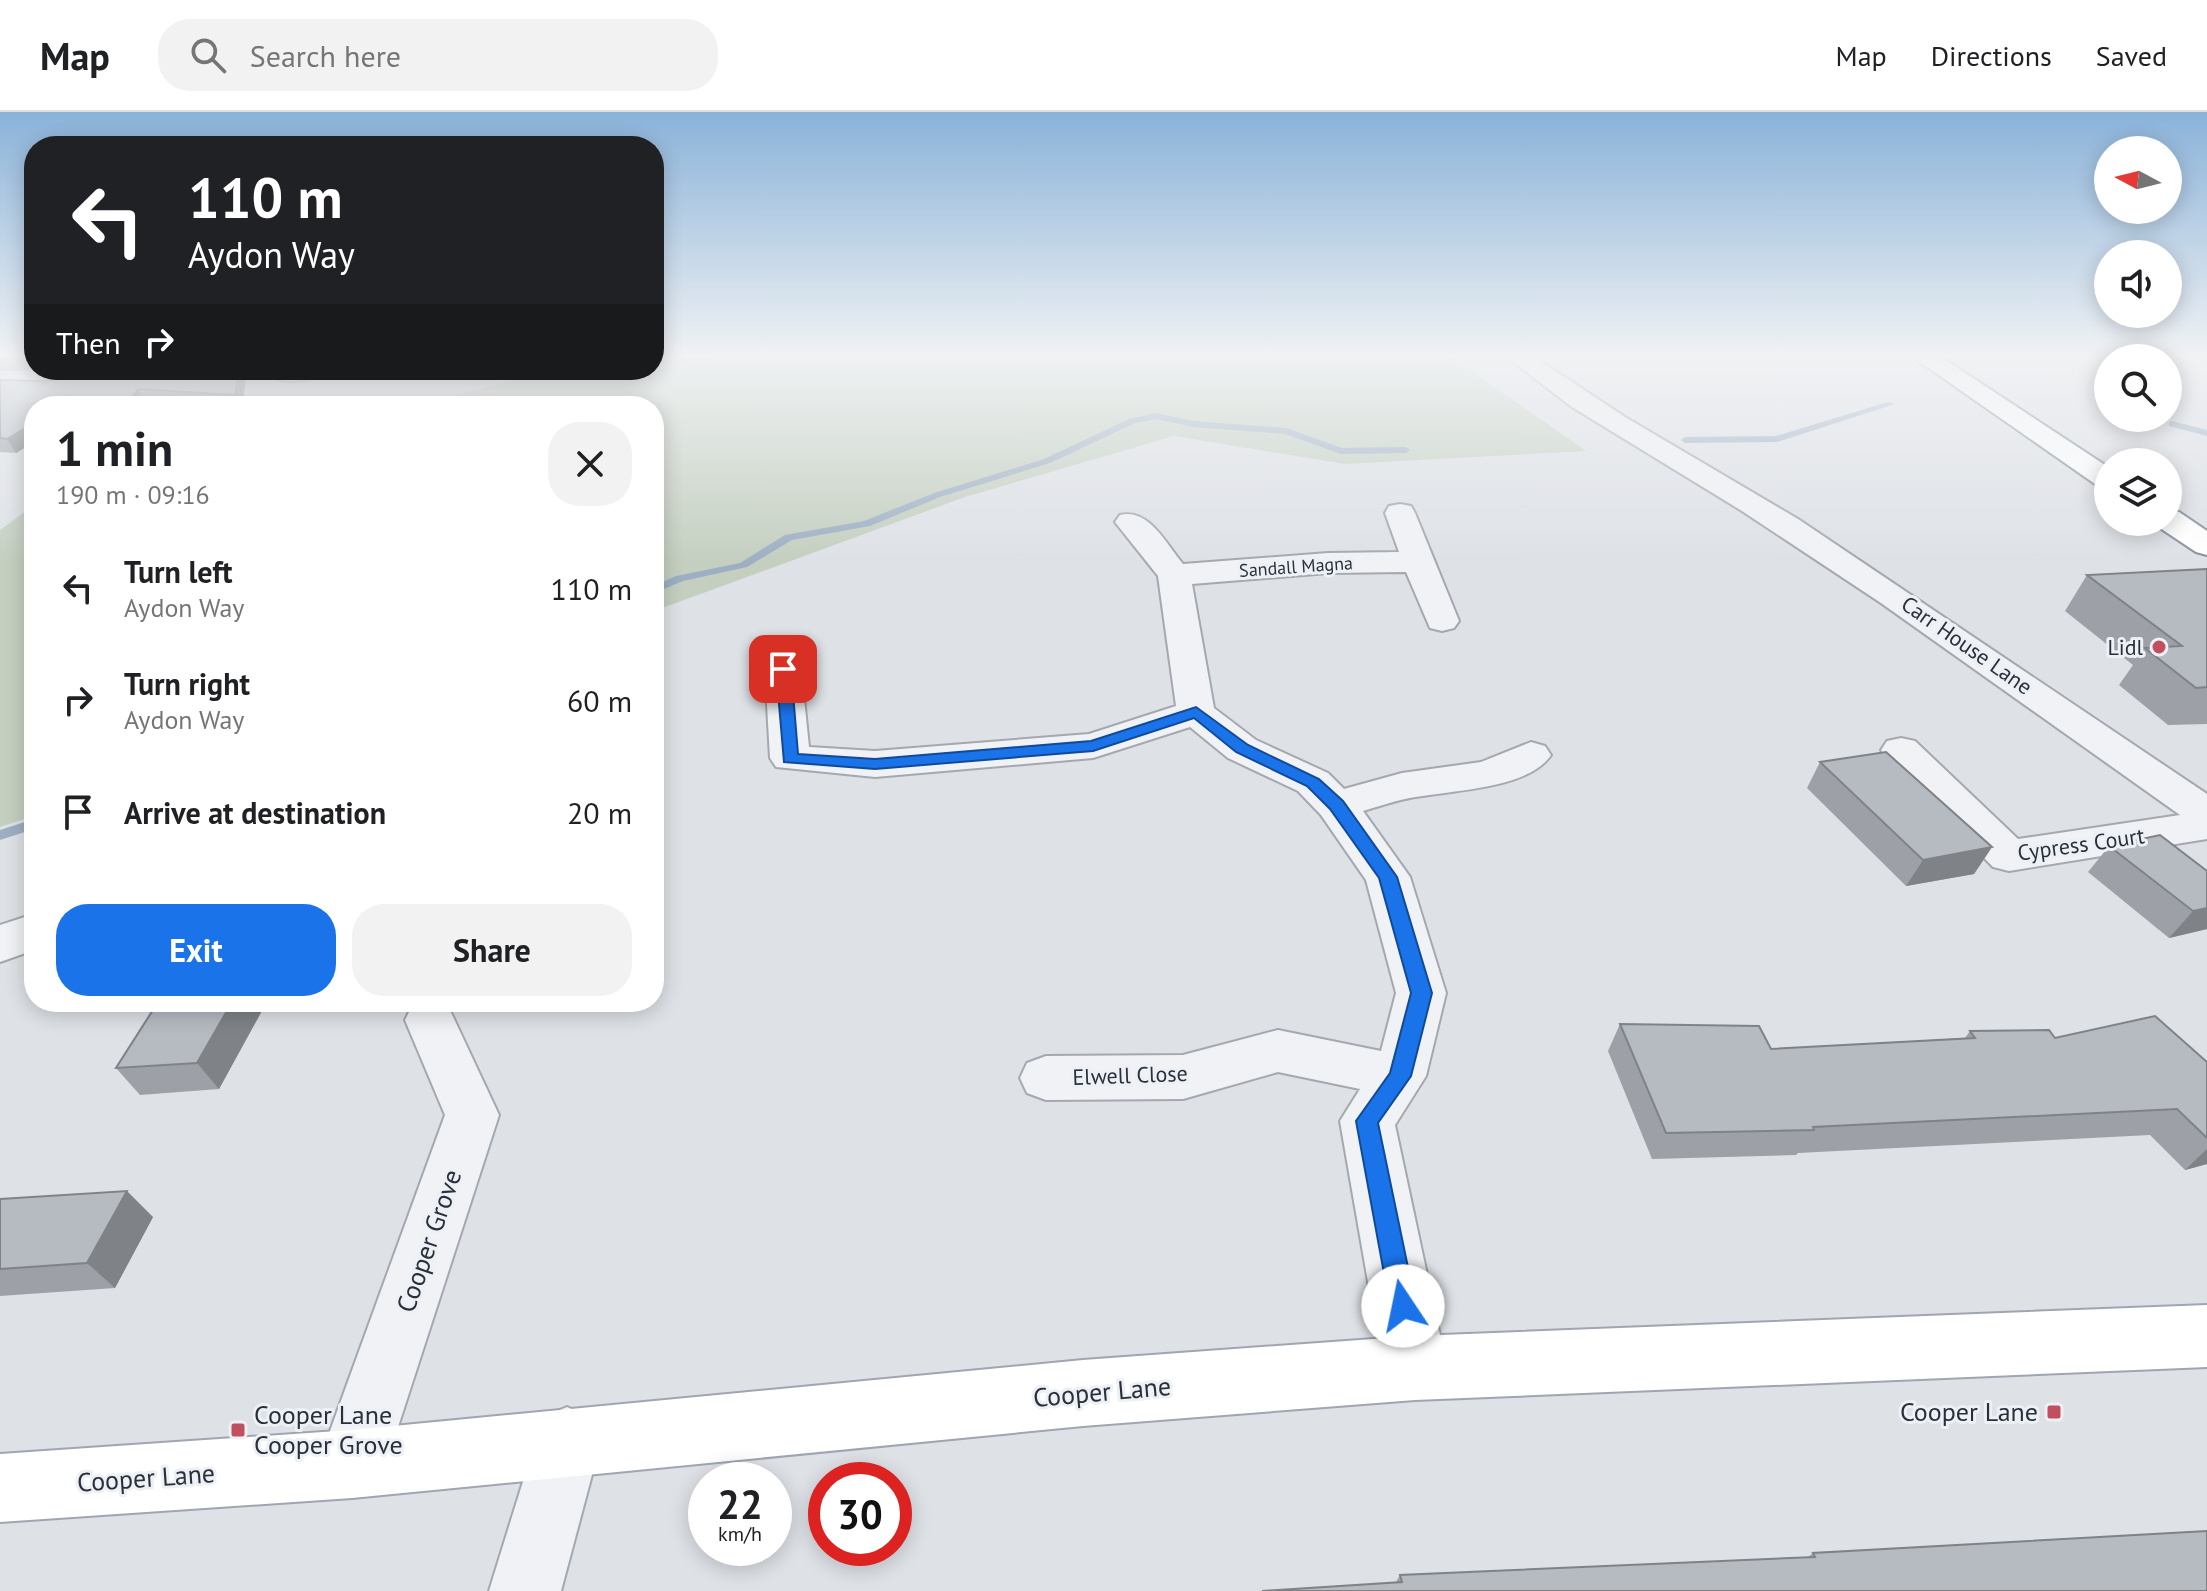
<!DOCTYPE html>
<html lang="en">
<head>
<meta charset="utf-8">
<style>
	body { margin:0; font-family:"PT Sans",sans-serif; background:#f2f2f2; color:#202124; height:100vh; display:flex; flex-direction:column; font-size:30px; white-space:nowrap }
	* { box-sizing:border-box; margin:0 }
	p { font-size:26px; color:#757577 }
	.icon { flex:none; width:44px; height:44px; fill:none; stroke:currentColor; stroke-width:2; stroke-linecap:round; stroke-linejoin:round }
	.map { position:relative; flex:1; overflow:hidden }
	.drawer { position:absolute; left:24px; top:284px; width:640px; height:616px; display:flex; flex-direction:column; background:#fff; border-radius:32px; box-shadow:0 4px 20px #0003 }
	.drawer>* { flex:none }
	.top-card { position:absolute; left:24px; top:24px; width:640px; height:244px; border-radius:32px; box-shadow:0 4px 20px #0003; background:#202124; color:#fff; overflow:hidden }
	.needle { width:52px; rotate:277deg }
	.tools { position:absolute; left:2094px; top:24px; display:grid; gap:16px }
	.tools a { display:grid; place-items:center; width:88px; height:88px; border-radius:50%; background:#fff; box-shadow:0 4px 20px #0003; font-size:40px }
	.speed { position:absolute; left:688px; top:1350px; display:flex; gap:16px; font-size:40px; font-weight:700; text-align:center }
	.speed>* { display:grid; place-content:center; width:104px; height:104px; border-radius:50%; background:#fff; box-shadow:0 4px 20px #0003; line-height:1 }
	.speed small { font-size:20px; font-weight:400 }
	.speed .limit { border:12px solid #d22; background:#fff; color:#111 }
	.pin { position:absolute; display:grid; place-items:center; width:68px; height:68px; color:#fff; margin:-34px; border-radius:16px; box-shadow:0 4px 12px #0006 }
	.me { position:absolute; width:88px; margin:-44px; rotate:349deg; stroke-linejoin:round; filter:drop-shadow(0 0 6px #0008) }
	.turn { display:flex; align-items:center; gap:28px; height:168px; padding:0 32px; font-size:36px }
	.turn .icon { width:104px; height:104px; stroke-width:2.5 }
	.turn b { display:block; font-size:56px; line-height:68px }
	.then { display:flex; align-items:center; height:76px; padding:0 32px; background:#0003; gap:16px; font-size:30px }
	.round { display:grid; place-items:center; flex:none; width:84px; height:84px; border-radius:32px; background:#f2f2f2 }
	.overview { display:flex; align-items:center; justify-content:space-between; height:136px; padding:0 32px }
	h1 { font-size:48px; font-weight:700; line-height:60px }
	.action { display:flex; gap:16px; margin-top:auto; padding:16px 32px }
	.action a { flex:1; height:92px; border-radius:32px; background:#1a73e8; color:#fff; font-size:32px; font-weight:700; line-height:92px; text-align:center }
	.action a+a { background:#f2f2f2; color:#202124 }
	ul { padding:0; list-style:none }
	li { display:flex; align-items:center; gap:24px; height:112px; padding:0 32px }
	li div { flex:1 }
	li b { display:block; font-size:30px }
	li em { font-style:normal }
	header { display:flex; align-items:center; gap:48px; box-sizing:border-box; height:112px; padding:0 40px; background:#fff; border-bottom:2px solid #e0e0e0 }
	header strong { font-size:38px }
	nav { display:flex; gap:44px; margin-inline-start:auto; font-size:28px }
	.search { width:560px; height:72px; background:#f2f2f2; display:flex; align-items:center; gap:20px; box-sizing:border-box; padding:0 28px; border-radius:32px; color:#757577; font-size:30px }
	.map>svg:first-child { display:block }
	.green { fill:#c4cfc0 }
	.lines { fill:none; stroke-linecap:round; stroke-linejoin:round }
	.stream { fill:#9dafc3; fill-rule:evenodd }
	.minor-casing { stroke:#a4a8af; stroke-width:4 }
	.major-casing { stroke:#9fa6b1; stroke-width:4 }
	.highway-casing { stroke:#878f9b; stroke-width:4 }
	.minor { fill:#f0f2f5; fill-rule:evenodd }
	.major { fill:#fff; fill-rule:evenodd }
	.highway { fill:#fff; fill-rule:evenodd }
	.wall { fill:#9da1a7 }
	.shaded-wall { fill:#7f8388 }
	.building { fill:#b6bbc2; stroke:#7f8388; stroke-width:2 }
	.route { fill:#1a73e8; stroke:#114b97; stroke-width:2 }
	.poi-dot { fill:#c04f5f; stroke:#edf0f4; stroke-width:3 }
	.labels { text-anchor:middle; stroke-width:6; stroke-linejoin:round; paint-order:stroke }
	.far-street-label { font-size:18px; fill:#29303b; stroke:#edf0f4 }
	.street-label { font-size:22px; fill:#29303b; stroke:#edf0f4 }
	.poi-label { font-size:22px; fill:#29303b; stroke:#edf0f4; text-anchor:end }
	.near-street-label { font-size:26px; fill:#29303b; stroke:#edf0f4 }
	.near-poi-label { font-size:26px; fill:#29303b; stroke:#edf0f4; text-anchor:end }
</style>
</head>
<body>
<header>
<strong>Map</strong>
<div class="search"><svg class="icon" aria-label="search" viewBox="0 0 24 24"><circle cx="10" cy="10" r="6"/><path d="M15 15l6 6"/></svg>Search here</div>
<nav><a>Map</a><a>Directions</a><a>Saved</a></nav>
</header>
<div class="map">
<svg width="2207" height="1479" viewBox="0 0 2207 1479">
	<rect width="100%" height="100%" fill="#dee1e6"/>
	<path class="green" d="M765,243h683l138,96 -241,13 -171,-28 -209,61 -311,114v-205h-236l132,-36h104v-11z
		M34,393v311l-34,11v-297z"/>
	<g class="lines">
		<path class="stream" d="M1888,290l7,2 -118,38 -92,1 -4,-3 4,-3 91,-1z
			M1156,301l38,8 92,7 56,20 64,-1 4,3 -4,3 -65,1 -56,-20 -91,-7 -38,-8 -21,4 -85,40 -110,34 -70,29 -78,14 -45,27 -64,14 -29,12v-7l22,-10 64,-13 45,-28 79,-14 70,-28 110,-34 85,-40z
			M2172,309l35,9v6l-38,-10v-4z
			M34,707v10l-34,11v-10z"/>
		<defs>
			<path id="minor" d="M1504,243h27l94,62 173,102 409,275v45l-198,32 -16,-4 -106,-108 -6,-9 6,-9 14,-3 14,3 103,98 162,-24 -299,-212 -139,-92 -170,-104z
				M264,258h66l-4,5c-19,5 -49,12 -62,-5z
				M1400,392l11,2 4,7 44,108 -5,7 -12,3 -12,-3 -24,-56 -78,1 -136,11 22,124 42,32 72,33 16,16 58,-16 79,-11 50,-20 14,4 6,9c-24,36 -107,35 -146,44 -14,3 -28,8 -42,12l47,66 36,116 -20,83 -31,49 52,243 -9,23 -23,9 -23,-9 -9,-23 -43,-247 20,-32 -82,-17 -95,27 -137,1 -19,-7 -7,-15 7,-15 19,-7 137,-1 95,-25 103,21 15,-58 -30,-113 -45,-65 -23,-24 -70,-33 -38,-31 -97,31 -218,19 -99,-10 -6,-9 -5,-89 5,-8 13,-3 13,3 5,8 8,78 66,4 214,-17 87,-28 -18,-130 -43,-54 5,-7c29,-7 46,29 63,49l145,-11 71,-1 -14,-39 4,-7z
				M34,802v36l-34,12v-37z
				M424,890l24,4 51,109 -113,349 -10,24 -24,10 -24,-10 -10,-24 127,-349 -40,-95 7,-14z
				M567,1295l24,10 10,24 -40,150h-72l54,-174z"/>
			<path id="major" d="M2207,1193v62l-792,33 -332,26 -731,72 -352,24v-68l352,-24 731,-70 332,-24z"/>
			<path id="highway" d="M1910,243h28l170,112v22l-10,-3z
				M2168,398l11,2 28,19v24l-11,-3 -39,-26 -2,-4h13z"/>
		</defs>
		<use href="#minor" class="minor-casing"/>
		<use href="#major" class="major-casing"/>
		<use href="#highway" class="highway-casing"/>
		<use href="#minor" class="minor"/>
		<use href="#major" class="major"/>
		<use href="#highway" class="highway"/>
	</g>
	<path class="wall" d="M0,243h34v15h29l-63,1z
		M157,258h90l-5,36h-38l-59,-4 -2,4h-109v36l-18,11 -16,-1v-72l41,1z
		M2207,457v155l-39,1 -49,-40 14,-20 -68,-54 22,-36z
		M1820,650l172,85 -18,27 -68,12 -99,-98z
		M2109,734l98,25v58l-38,9 -81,-66z
		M158,890h102l4,5 -45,82 -79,6 -24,-27z
		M1620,912l151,25 194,-11 5,-7 85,7 152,24v102l-22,6 -35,-35 -352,18 -2,2 -144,4 -44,-108z
		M0,1087l153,18 -38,71 -115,8z
		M1813,1441l394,38 -811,-9 4,-7 407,-17z"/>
	<path class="shaded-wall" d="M239,258h8l-5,36h-1l-6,-11z
		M138,277l7,13 -2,4h-82z
		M34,311v19l-18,11 -9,-14z
		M1992,735l-18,27 -68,12 17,-26z
		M2207,796v21l-38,9 24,-27z
		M232,890h28l4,5 -45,82 -22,-26z
		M2207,1037v15l-22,6z
		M127,1079l26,26 -38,71 -28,-25z"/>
	<path class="building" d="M0,243h34v2l-34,1z
		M157,258h82l-4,25 -97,-6 -6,9 -71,8h-27v17l-27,16 -7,-1v-58l41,1z
		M2207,457v118l-11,1 -51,-40 37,-2 -95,-71z
		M1886,640l106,95 -69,13 -103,-98z
		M2160,723l47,36v37l-14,3 -84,-65z
		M158,890h74l-35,61 -81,5z
		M2155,904l52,46v76l-30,-29 -364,18 1,3 -148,3 -46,-109 139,2 12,23 204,-11 -5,-7 79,-1 6,8z
		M127,1079l-40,72 -87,6v-70z
		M2207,1419v60h-945l140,-9 -2,-7 415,-18 -2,-4z"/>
	<linearGradient id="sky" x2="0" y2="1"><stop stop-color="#8ab2d9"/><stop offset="0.54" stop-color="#f0f2f4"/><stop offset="1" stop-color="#f0f2f4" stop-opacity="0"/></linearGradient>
	<rect width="2207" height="450" fill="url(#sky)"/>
	<path class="route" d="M783,553l8,4 7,85 77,5 216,-18 105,-34 52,38 71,34 24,22 54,76 35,116 -21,83 -33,47 38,183 -4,9 -9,4 -9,-4 -4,-9 -34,-185 34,-48 21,-80 -32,-115 -49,-69 -23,-23 -71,-34 -42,-34 -101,33 -218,18 -91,-7 -8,-93z"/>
	<g class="poi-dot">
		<circle cx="2159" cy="535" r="8"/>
		<rect x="2046" y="1292" width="16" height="16" rx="4"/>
		<rect x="230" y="1310" width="16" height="16" rx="4"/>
	</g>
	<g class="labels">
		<g class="far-street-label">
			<text transform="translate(1296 455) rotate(-4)" y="6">Sandall Magna</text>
		</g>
		<g class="street-label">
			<text transform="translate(1967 533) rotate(35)" y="8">Carr House Lane</text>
			<text transform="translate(2081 732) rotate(-8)" y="8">Cypress Court</text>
			<text transform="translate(1130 963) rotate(-2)" y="8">Elwell Close</text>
		</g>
		<g class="poi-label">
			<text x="2143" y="543">Lidl</text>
		</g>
		<g class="near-street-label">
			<text transform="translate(429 1129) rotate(-71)" y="9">Cooper Grove</text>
			<text transform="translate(1102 1280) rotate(-5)" y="9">Cooper Lane</text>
			<text transform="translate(146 1366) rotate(-4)" y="9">Cooper Lane</text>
		</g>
		<g class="near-poi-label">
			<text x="2038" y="1309">Cooper Lane</text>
			<text x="254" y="1312" text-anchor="start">Cooper Lane<tspan x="254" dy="30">Cooper Grove</tspan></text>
		</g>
	</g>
</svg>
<div class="tools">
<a><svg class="needle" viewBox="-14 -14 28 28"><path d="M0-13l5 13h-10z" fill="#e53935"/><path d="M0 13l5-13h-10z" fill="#757577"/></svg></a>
<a><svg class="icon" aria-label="sound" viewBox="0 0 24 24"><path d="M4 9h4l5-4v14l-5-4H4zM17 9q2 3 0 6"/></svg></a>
<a><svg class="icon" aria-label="search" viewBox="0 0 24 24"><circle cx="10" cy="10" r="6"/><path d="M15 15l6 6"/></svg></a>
<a><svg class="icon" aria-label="layers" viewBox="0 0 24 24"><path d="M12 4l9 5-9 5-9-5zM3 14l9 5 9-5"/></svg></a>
</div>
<div class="speed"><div>22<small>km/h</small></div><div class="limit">30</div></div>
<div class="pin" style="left:783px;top:557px;background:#d93025"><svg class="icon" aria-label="arrive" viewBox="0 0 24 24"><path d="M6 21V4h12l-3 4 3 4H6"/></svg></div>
<svg class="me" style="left:1403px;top:1194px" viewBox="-20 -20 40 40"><circle r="19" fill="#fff"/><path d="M0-13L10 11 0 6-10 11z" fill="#1a73e8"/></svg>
<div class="top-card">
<div class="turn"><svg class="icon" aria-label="left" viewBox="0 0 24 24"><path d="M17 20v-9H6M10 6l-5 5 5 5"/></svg><div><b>110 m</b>Aydon Way</div></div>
<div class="then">Then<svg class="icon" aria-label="right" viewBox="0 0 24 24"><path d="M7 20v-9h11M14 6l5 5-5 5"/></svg></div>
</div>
<section class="drawer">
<div class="overview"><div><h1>1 min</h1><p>190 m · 09:16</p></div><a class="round"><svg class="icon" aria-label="close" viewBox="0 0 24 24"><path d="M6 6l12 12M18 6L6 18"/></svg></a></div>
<ul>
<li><svg class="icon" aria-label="left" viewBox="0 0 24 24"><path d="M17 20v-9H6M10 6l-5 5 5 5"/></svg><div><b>Turn left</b><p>Aydon Way</p></div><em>110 m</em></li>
<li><svg class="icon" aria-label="right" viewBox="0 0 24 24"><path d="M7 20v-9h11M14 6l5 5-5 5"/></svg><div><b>Turn right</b><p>Aydon Way</p></div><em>60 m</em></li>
<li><svg class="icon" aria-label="arrive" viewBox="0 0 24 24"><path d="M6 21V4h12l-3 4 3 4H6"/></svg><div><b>Arrive at destination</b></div><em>20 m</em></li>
</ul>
<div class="action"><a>Exit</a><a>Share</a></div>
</section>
</div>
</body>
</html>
